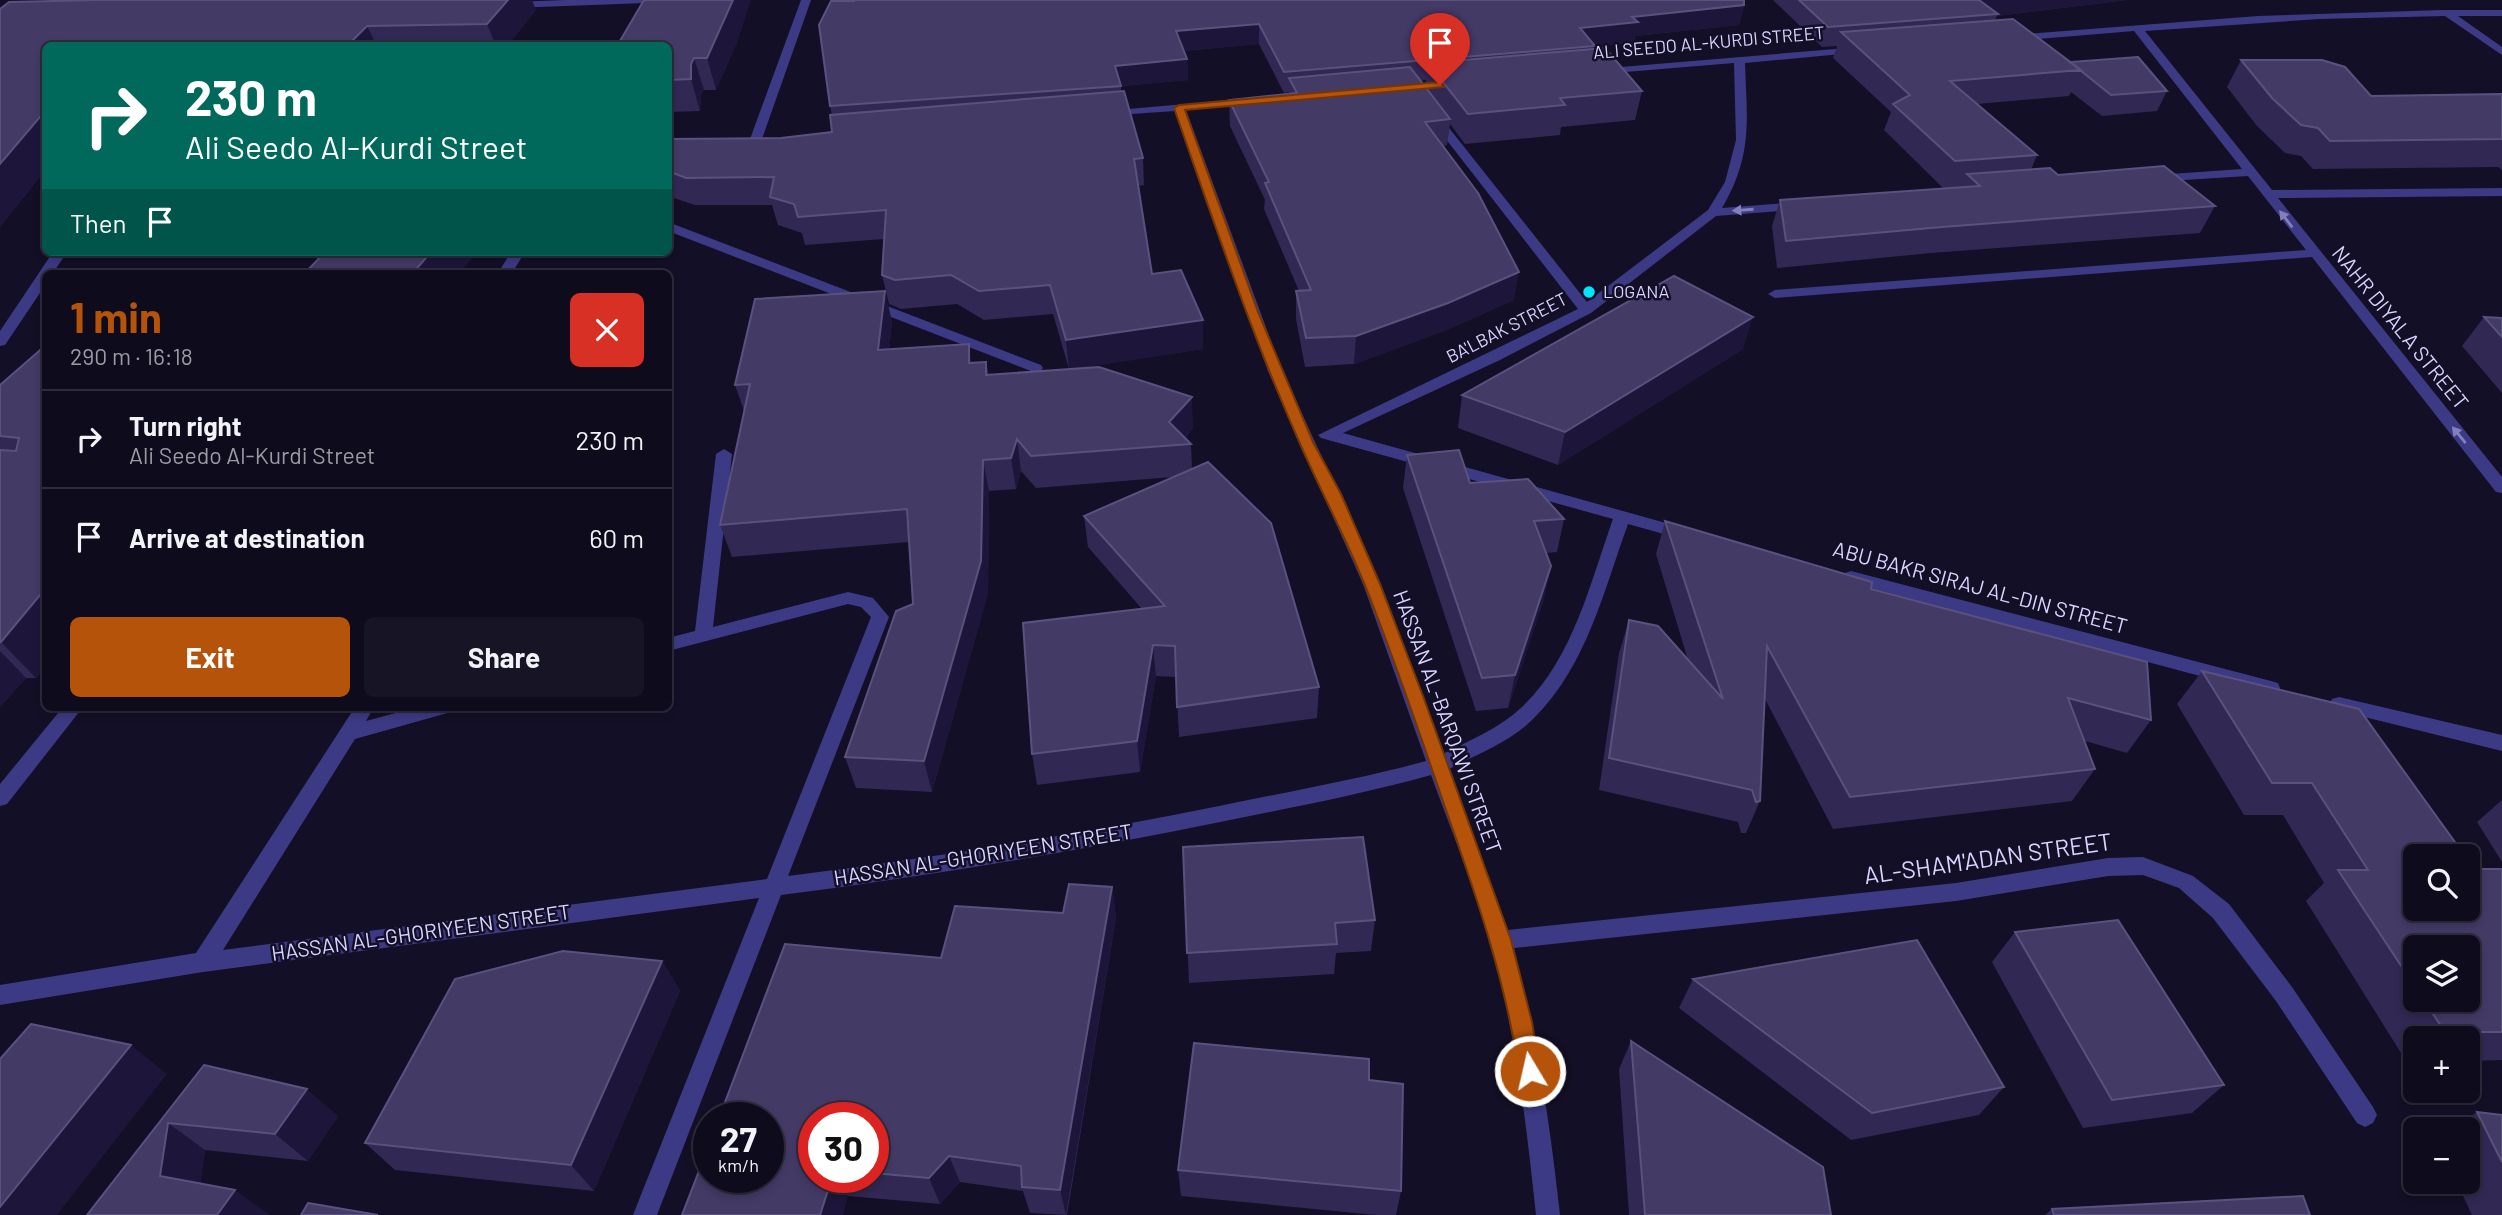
<!DOCTYPE html>
<html lang="en">
<head>
<meta charset="utf-8">
<style>
	body { margin:0; font-family:Barlow,sans-serif; background:#171425; color:#f1f3f6; height:100vh; display:flex; flex-direction:column; font-size:26px; white-space:nowrap }
	* { box-sizing:border-box; margin:0 }
	p { font-size:23px; color:#9b9ba3 }
	.icon { flex:none; width:38px; height:38px; fill:none; stroke:currentColor; stroke-width:2; stroke-linecap:round; stroke-linejoin:round }
	.map { position:relative; flex:1; overflow:hidden }
	.drawer { position:absolute; left:42px; top:270px; width:630px; height:441px; display:flex; flex-direction:column; background:#0e0b1c; border-radius:10px; box-shadow:0 4px 10px #0003,0 0 0 2px #2e2b3b }
	.drawer>* { flex:none }
	.banner { position:absolute; left:42px; top:42px; width:630px; height:214px; border-radius:10px; box-shadow:0 4px 10px #0003,0 0 0 2px #2e2b3b; background:#00695c; color:#fff; overflow:hidden }
	.tools { position:absolute; left:2403px; top:844px; display:grid; gap:14px }
	.tools a { display:grid; place-items:center; width:77px; height:77px; border-radius:10px; background:#0e0b1c; box-shadow:0 4px 10px #0003,0 0 0 2px #2e2b3b; font-size:35px }
	.speed { position:absolute; left:693px; top:1102px; display:flex; gap:14px; font-size:35px; font-weight:700; text-align:center }
	.speed>* { display:grid; place-content:center; width:91px; height:91px; border-radius:50%; background:#0e0b1c; box-shadow:0 4px 10px #0003,0 0 0 2px #2e2b3b; line-height:1 }
	.speed small { font-size:18px; font-weight:400 }
	.speed .limit { border:10px solid #d22; background:#fff; color:#111 }
	.pin { position:absolute; display:grid; place-items:center; width:60px; height:60px; color:#fff; margin:-72px -30px; border-radius:50% 50% 50% 0; rotate:-45deg; box-shadow:0 0 7px #0007 }
	.pin .icon { rotate:45deg }
	.me { position:absolute; width:77px; margin:-38px; rotate:351deg; stroke-linejoin:round; filter:drop-shadow(0 0 5px #0008) }
	.turn { display:flex; align-items:center; gap:24px; height:147px; padding:0 28px; font-size:32px }
	.turn .icon { width:91px; height:91px; stroke-width:2.5 }
	.turn b { display:block; font-size:49px; line-height:60px }
	.then { display:flex; align-items:center; height:66px; padding:0 28px; background:#0003; gap:14px; font-size:26px }
	.round { display:grid; place-items:center; flex:none; width:74px; height:74px; border-radius:10px; background:#171425 }
	.head { display:flex; align-items:center; justify-content:space-between; height:119px; padding:0 28px }
	h1 { font-size:42px; font-weight:700; line-height:52px; color:#b45309 }
	.cta { display:flex; gap:14px; margin-top:auto; padding:14px 28px }
	.cta a { flex:1; height:80px; border-radius:10px; background:#b45309; color:#fff; font-size:28px; font-weight:700; line-height:80px; text-align:center }
	.cta a+a { background:#171425; color:#f1f3f6 }
	ul { padding:0; list-style:none }
	li { display:flex; align-items:center; gap:21px; height:98px; padding:0 28px; border-top:2px solid #2e2b3b }
	li div { flex:1 }
	li b { display:block; font-size:26px }
	li em { font-style:normal }
	.map>svg:first-child { display:block }
	.lines { fill:none; stroke-linecap:round; stroke-linejoin:round }
	.street { fill:#3d3a85; fill-rule:evenodd }
	.wall { fill:#312854; fill-rule:evenodd }
	.shaded-wall { fill:#1d163a }
	.building { fill:#433a66; stroke:#5a527e; stroke-width:2 }
	.oneway { fill:#837fbc }
	.route { fill:#b45309; stroke:#753606; stroke-width:2 }
	.poi-dot { fill:#00e5ff; stroke:#130f26; stroke-width:2.5 }
	.labels { text-anchor:middle; stroke-width:5; stroke-linejoin:round; paint-order:stroke }
	.far-street-label { font-size:18px; fill:#d9d4ff; stroke:#130f26 }
	.far-poi-label { font-size:18px; fill:#d9d4ff; stroke:#130f26; text-anchor:start }
	.street-label { font-size:21px; fill:#d9d4ff; stroke:#130f26 }
	.near-street-label { font-size:24px; fill:#d9d4ff; stroke:#130f26 }
</style>
</head>
<body>
<div class="map">
<svg width="2502" height="1215" viewBox="0 0 2502 1215">
	<rect width="100%" height="100%" fill="#130f26"/>
	<g class="lines">
		<path class="street" d="M565,0h85l-5,3 -133,5 -5,-3 5,-3z
			M801,0h10l-49,139 -10,2 -2,-2z
			M2443,10h59v6h-44l44,31v8l-57,-39 -126,3 -174,12 127,159 230,-2v8l-224,2 224,279v16l-6,-1 -184,-235 -537,41 -7,-4 7,-4 531,-40 -58,-74 -96,6 -2,-3 6,-4 86,-6 -108,-138 -121,10 -5,-3 5,-3 245,-19z
			M1859,47l4,1v4l-118,11c2,58 8,92 -23,145l78,-6 4,1v6l-88,7 -125,97 -91,47 -157,73 348,97 2,4 -8,6 -57,-16c-24,66 -41,140 -92,192 -23,25 -58,38 -87,53l59,161 448,-47 152,-25 35,-1 50,19 36,28 63,83 81,120 4,8 -4,8 -8,4 -8,-4 -81,-122 -63,-83 -34,-30 -36,-13 -35,1 -152,25 -442,47c23,88 36,176 46,267h-24c-10,-92 -20,-184 -46,-274 -16,-56 -39,-111 -59,-166 -68,19 -137,32 -206,46 -147,30 -295,55 -444,74l-124,320h-24l126,-317 -556,74 -203,33v-20l196,-32 159,-246h19l-8,14 52,-14h35l-2,5 -96,27 -132,211 544,-71 104,-262 -10,-10 -13,-3 -180,47v-13l27,-7 21,-177 8,-5 8,5 -19,173 135,-35 25,6 16,19 -101,259c146,-18 292,-42 436,-71 68,-14 136,-26 202,-44l-63,-177 -95,-213 -93,-260 -73,5 -2,-2 6,-3 147,-13 6,3 -6,3 -67,6 96,261 99,213 62,170c27,-14 57,-26 79,-47 51,-48 68,-124 91,-188l-292,-81 -3,-3 260,-126 -150,-193 10,-2 149,188 121,-92 17,-28 11,-42 -2,-77 -133,11 -5,-3 1,-2z
			M668,222l373,143 2,3 -2,3h-10l-363,-140z
			M53,252h14l-14,21h-7v11l-41,61 -5,1v-15z
			M511,252h14l-13,21h-14z
			M1851,571l420,110 7,2 2,5 -2,5 -7,2 -426,-114 -3,-4 3,-4z
			M2339,697l163,38v16l-170,-42 -2,-5 2,-5z
			M63,707h20l-76,97 -7,2v-22z"/>
	</g>
	<path class="wall" d="M1773,0h354l-130,16 -2,4 75,42 97,29 -10,20 -55,5 -31,-24 -2,4 -92,8 60,51 -6,15 184,36 -15,27 -269,20 -154,15 -5,-42 8,-26 164,-11 -60,-59 7,-18 -58,-54 4,-12 -15,1z
		M854,1l890,4 -5,20 -104,11 -1,6 -40,5v2l48,42 -7,29 -74,7 -1,8 -95,9 -15,-20 -3,21 -4,1 71,154 -70,31 -90,33 -49,3 -9,-48v-28h3l-35,-82 1,-9 -35,-74 -1,-26 60,-6v-2l-5,1 -25,-49 -75,7 3,8 1,21 -67,6v5l22,67 1,27 -6,1 14,88 51,75 -126,19 116,60 -8,10 6,6 1,25 127,218 -2,31 -138,19 -3,-60 -20,-1 -16,96 -103,13 -5,-31 110,-145 -54,-62 -4,-31 89,-39 -137,11 -15,-17 -5,18 -27,2 -1,102 -56,199 -76,-4 -11,-31 68,-153 -4,-62 -177,15 -12,-32 24,-114 -9,-26 157,-63 -3,27 83,14 14,-1 3,13 80,-6 -16,-55 -69,6 -27,-16 -56,5 -12,-5 -7,-29 2,-36 -79,6 -3,-12 -24,-8 -6,-20h-77l-27,-9v-57l113,-1 51,-6v-17l-2,-9zM1426,80l-1,8 -5,-7z
		M0,9l536,1 -29,36h-461v123l-46,58z
		M738,40l-22,50h-12l-3,5 -1,16 -32,1v-66z
		M2241,60l130,36 131,-2v76l-4,-3 -185,2 -12,-13 -16,-3 -28,-27 -30,-39z
		M2484,317l18,1v75l-40,-47z
		M46,345v321l-10,12h-10l-26,29v-322z
		M1743,349l-185,116 -100,-37 4,-33z
		M1407,455l63,28 94,36 -7,33 -11,1 -2,46 -36,109 -32,3 -73,-223z
		M1665,521l206,68 280,131 -24,33 -42,-12 10,28 -23,32 -239,28 -68,-130 -5,102 -14,32h-5l-3,-11 -139,-32 20,-137 10,-33 59,40 -32,-106z
		M2202,671l273,198h27v191l-34,1v-23h-53v23h-9l-100,-160 18,-18 -41,-68h-39l-67,-111zM2415,947l53,52h-53z
		M2502,800v62l-25,-40z
		M1183,847l192,73 -4,31 -35,2 -2,21 -145,9z
		M1112,887l4,31 -49,297 -37,-2 -7,-22 -63,-9 -20,22 -92,-8 -166,19 259,-257 122,-45zM873,1118v60h-59z
		M2015,932l209,153 -32,28 -109,15 -91,-166z
		M662,961l18,30 -86,200 -199,-21 -30,-27z
		M1693,979l311,108 -25,28 -128,25 -172,-132z
		M1631,1041l200,174h-202l-10,-146z
		M204,1065l134,51 -30,45 -103,-11 -5,34 -113,31z
		M1369,1080l32,111 -5,24h-20l-195,-19 -3,-26z
		M2477,1112l25,3v100h-30l-16,-34h12v-52h-16z
		M2052,1209l258,6h-265z"/>
	<path class="shaded-wall" d="M508,0h24l4,10 -29,36h-11l-9,-22z
		M733,0h18l-13,40 -22,50 -9,-32z
		M1978,0h149l-130,16 1,-2z
		M1744,5l-5,20 -104,11 -1,6 -40,5 -14,-19 52,-11z
		M1259,24v20l-83,8v-21z
		M367,26l10,20h-30z
		M694,58l10,32 -3,5 -1,16 -9,-32v-15z
		M1187,59l1,21 -67,6 -6,-20z
		M46,110v59l-46,58v-63z
		M431,252h46l-17,21h-47z
		M1519,272l-5,28 -70,31 -90,33 2,-28z
		M885,291l7,31 -6,59 -8,-31z
		M1753,317l-10,32 -185,116 7,-33z
		M1203,320v29l-134,21 -3,-30z
		M969,344l5,32 -5,-13z
		M1192,397l1,31 -15,17 -9,-23z
		M1017,439l4,32 -5,18 -5,-31z
		M983,460l6,31 -1,102 -56,199 -8,-31z
		M1551,566l-7,33 -36,109 7,-33z
		M46,588v78l-10,12 -35,-36z
		M1153,645l3,31 -16,96 -3,-31z
		M0,651l26,27 -26,29z
		M1112,887l4,31 -50,297 -6,-25z
		M662,961l18,30 -86,200 -23,-26z
		M131,1045l36,29 -110,141h-57v-8z
		M307,1089l31,27 -30,45 -33,-27z
		M168,1123l37,27 -8,52 -37,-26z
		M949,1156l11,26 -20,22 -11,-26z
		M832,1178h7l9,18 -5,19h-23z
		M235,1190l35,25h-53z"/>
	<path class="building" d="M97,0h411l-21,24 -120,2 -20,20h-301v64l-46,54v-155l9,-7z
		M644,0h89l-26,58h-13l-3,6v15l-23,1v-34h-51z
		M854,0h890v5l-112,12 6,5 -58,6 15,18 -311,26 -25,-48 -83,7 11,28 -72,7 6,20 -291,20 -11,-81 12,-24h23z
		M1799,0h180l19,14 -170,13z
		M2013,19l68,51 -131,11 87,74 -82,6 -62,-57 17,-9 -69,-63z
		M532,44l49,2h-50z
		M1605,48l37,43 -82,7 5,7 -97,9 -40,-51z
		M2138,57l29,34 -56,4 -41,-33z
		M2241,60h81l23,7 26,29 131,-2v45l-172,2 -12,-13 -17,-3 -29,-27z
		M1410,67l40,52 -25,3 53,71 41,79 -71,31 -92,33 -50,2 -10,-47 15,-1 -46,-107 4,-1 -40,-82 68,-7 -8,-15z
		M1124,91l19,67 -9,1 18,115 29,-4 22,50 -137,20 -16,-55 -71,6 -28,-16 -56,5 -13,-5 4,-65 -88,7 -4,-13 -24,-7 4,-20 -88,1 -18,-7v-32l113,-1 51,-6 -2,-17z
		M2164,166l51,40 -273,21 -156,14 -6,-41 200,-14 -13,-12 83,-6 8,7z
		M325,252h106l-18,21h-108z
		M1674,276l79,41 -188,115 -103,-37z
		M885,291l-7,59 91,-6v19l17,-1v13l113,-8 93,30 -23,25 22,22 -160,12 -14,-17 -6,19 -28,2 -2,101 -57,200 -79,-4 51,-146 17,-7 -6,-95 -187,16 30,-141 -15,1 20,-86z
		M2484,317l18,1v19z
		M46,345v243l-45,54h-1v-192l16,1 3,-13 -19,-2v-51z
		M1459,450l11,33 58,-4 36,40 -30,2 17,45 -36,109 -33,3 -75,-223z
		M1208,462l63,61 48,164 -142,20 -2,-61 -22,-1 -16,96 -105,13 -9,-131 142,-17 -81,-90z
		M1665,521l207,61 -1,7 276,73 4,58 -83,-22 27,71 -245,28 -83,-151 -7,155 -4,1 -4,-12 -143,-32 20,-138 29,6 65,73z
		M2202,671l157,38 106,147h-50v52h53v-49l7,10h27v163h-57l-22,-33h45v-52h-53v40l-77,-117h30l-56,-87h-40z
		M1363,837l12,83 -40,3 2,21 -150,9 -4,-106z
		M1069,884l43,3 -52,303 -38,-3 -1,-21 -72,-10 -20,22 -56,-5v-55h-59v60h18l-12,37h-138l27,-70v33h59v-60h-49l66,-174 156,14 14,-52 108,7z
		M2118,920l106,165 -112,15 -97,-168z
		M1917,940l87,147 -132,26 -179,-134z
		M563,951l99,10 -91,204 -206,-22 90,-164z
		M31,1024l100,21 -131,162v-148z
		M1631,1041l192,126 8,48h-186z
		M1194,1043l175,16v21l34,4 -2,107 -223,-21z
		M204,1065l103,24 -32,45 -107,-11 -8,53 75,14 -18,25h-130z
		M2477,1112l25,3v47z
		M2303,1196l7,19h-256l-2,-6z
		M308,1203l70,12h-77z"/>
	<defs><path id="oneway-solid" d="M-6-.8H1V-3.2L6.5 0L1 3.2V.8H-6Z" transform="scale(1.75)"/></defs>
	<g class="oneway">
		<use href="#oneway-solid" transform="translate(1743 210) rotate(176)"/>
		<use href="#oneway-solid" transform="translate(2286 219) rotate(-127)"/>
		<use href="#oneway-solid" transform="translate(2459 435) rotate(-129)"/>
	</g>
	<path class="route" d="M1440,82l4,5 -259,23 73,202 55,130 28,52 39,90 43,112 88,244 21,82 8,49 -3,7 -7,3 -8,-3 -3,-7c-14,-93 -43,-176 -74,-264 -26,-75 -51,-150 -81,-224 -20,-49 -45,-95 -66,-144 -48,-108 -85,-220 -124,-331l5,-3z"/>
	<circle class="poi-dot" cx="1589" cy="292" r="7"/>
	<g class="labels">
		<g class="far-street-label">
			<text transform="translate(1709 43) rotate(-5)" y="6">ALI SEEDO AL-KURDI STREET</text>
			<text transform="translate(1507 328) rotate(-27)" y="6">BA'LBAK STREET</text>
		</g>
		<g class="far-poi-label">
			<text x="1603" y="298">LOGANA</text>
		</g>
		<g class="street-label">
			<text transform="translate(2400 328) rotate(51)" y="7">NAHR DIYALA STREET</text>
			<text transform="translate(1980 588) rotate(15)" y="7">ABU BAKR SIRAJ AL-DIN STREET</text>
			<text transform="translate(1447 722) rotate(70)" y="7">HASSAN AL-BARQAWI STREET</text>
			<text transform="translate(983 855) rotate(-9)" y="7">HASSAN AL-GHORIYEEN STREET</text>
			<text transform="translate(421 933) rotate(-8)" y="7">HASSAN AL-GHORIYEEN STREET</text>
		</g>
		<g class="near-street-label">
			<text transform="translate(1988 859) rotate(-8)" y="8">AL-SHAM'ADAN STREET</text>
		</g>
	</g>
</svg>
<div class="tools">
<a><svg class="icon" aria-label="search" viewBox="0 0 24 24"><circle cx="10" cy="10" r="6"/><path d="M15 15l6 6"/></svg></a>
<a><svg class="icon" aria-label="layers" viewBox="0 0 24 24"><path d="M12 4l9 5-9 5-9-5zM3 14l9 5 9-5"/></svg></a>
<a>+</a>
<a>−</a>
</div>
<div class="speed"><div>27<small>km/h</small></div><div class="limit">30</div></div>
<div class="pin" style="left:1440px;top:85px;background:#d93025"><svg class="icon" aria-label="arrive" viewBox="0 0 24 24"><path d="M6 21V4h12l-3 4 3 4H6"/></svg></div>
<svg class="me" style="left:1530px;top:1071px" viewBox="-20 -20 40 40"><circle r="17" fill="#b45309" stroke="#fff" stroke-width="3"/><path d="M0-11L8 9 0 5-8 9z" fill="#fff"/></svg>
<div class="banner">
<div class="turn"><svg class="icon" aria-label="right" viewBox="0 0 24 24"><path d="M7 20v-9h11M14 6l5 5-5 5"/></svg><div><b>230 m</b>Ali Seedo Al-Kurdi Street</div></div>
<div class="then">Then<svg class="icon" aria-label="arrive" viewBox="0 0 24 24"><path d="M6 21V4h12l-3 4 3 4H6"/></svg></div>
</div>
<section class="drawer">
<div class="head"><div><h1>1 min</h1><p>290 m · 16:18</p></div><a class="round" style="background:#d93025;color:#fff"><svg class="icon" aria-label="close" viewBox="0 0 24 24"><path d="M6 6l12 12M18 6L6 18"/></svg></a></div>
<ul>
<li><svg class="icon" aria-label="right" viewBox="0 0 24 24"><path d="M7 20v-9h11M14 6l5 5-5 5"/></svg><div><b>Turn right</b><p>Ali Seedo Al-Kurdi Street</p></div><em>230 m</em></li>
<li><svg class="icon" aria-label="arrive" viewBox="0 0 24 24"><path d="M6 21V4h12l-3 4 3 4H6"/></svg><div><b>Arrive at destination</b></div><em>60 m</em></li>
</ul>
<div class="cta"><a>Exit</a><a>Share</a></div>
</section>
</div>
</body>
</html>
